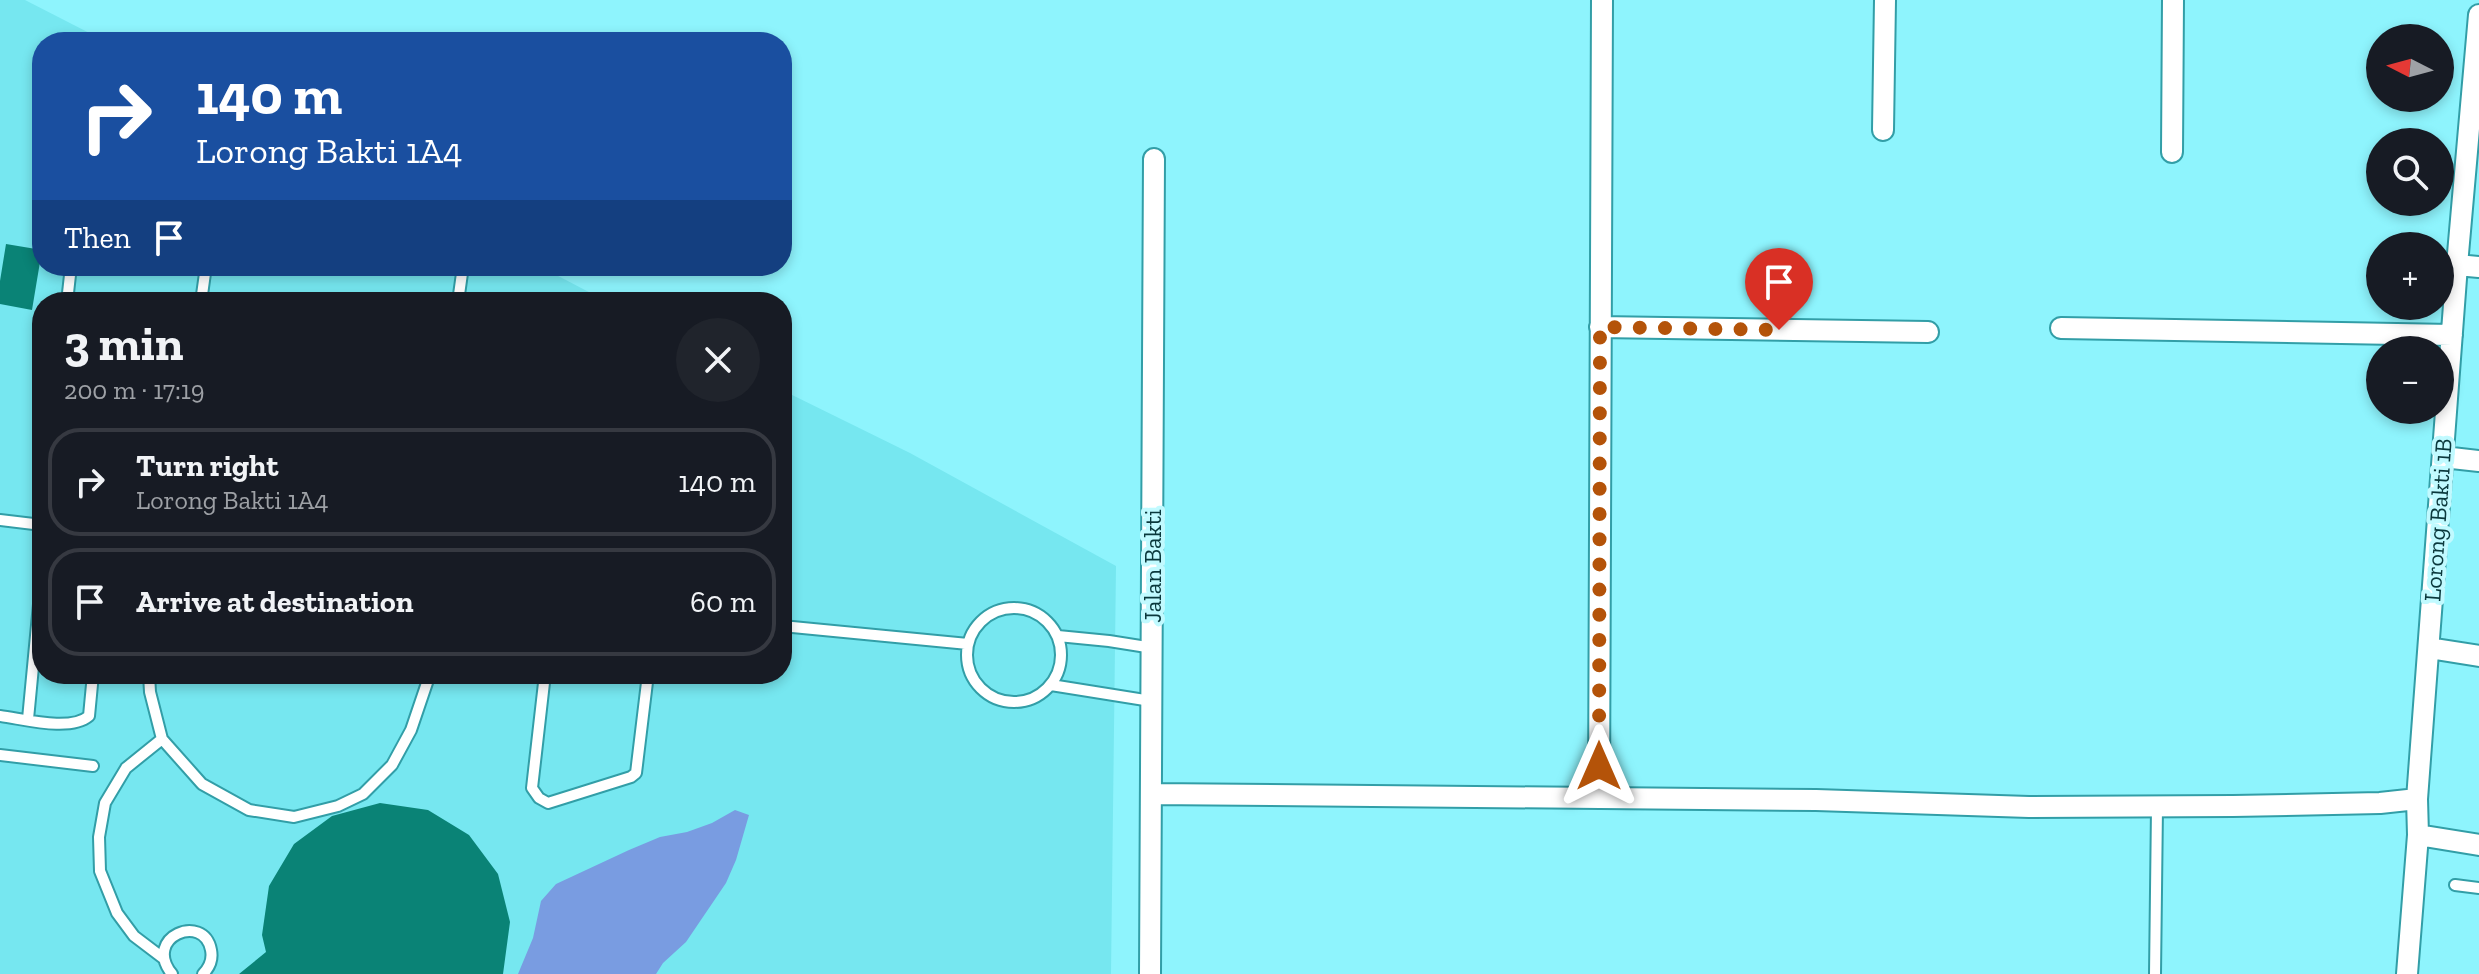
<!DOCTYPE html>
<html lang="en">
<head>
<meta charset="utf-8">
<style>
	body { margin:0; font-family:"Zilla Slab",serif; background:#20242c; color:#f1f3f6; height:100vh; display:flex; flex-direction:column; font-size:30px; white-space:nowrap }
	* { box-sizing:border-box; margin:0 }
	p { font-size:26px; color:#9ea1a6 }
	.icon { flex:none; width:44px; height:44px; fill:none; stroke:currentColor; stroke-width:2; stroke-linecap:round; stroke-linejoin:round }
	.map { position:relative; flex:1; overflow:hidden }
	.sheet { position:absolute; left:32px; top:292px; width:760px; height:392px; display:flex; flex-direction:column; background:#171b24; border-radius:32px; box-shadow:0 4px 12px #0003 }
	.sheet>* { flex:none }
	.hud { position:absolute; left:32px; top:32px; width:760px; height:244px; border-radius:32px; box-shadow:0 4px 12px #0003; background:#1a4fa0; color:#fff; overflow:hidden }
	.needle { width:52px; rotate:276deg }
	.fabs { position:absolute; left:2366px; top:24px; display:grid; gap:16px }
	.fabs a { display:grid; place-items:center; width:88px; height:88px; border-radius:50%; background:#171b24; box-shadow:0 4px 12px #0003; font-size:40px }
	.pin { position:absolute; display:grid; place-items:center; width:68px; height:68px; color:#fff; margin:-82px -34px; border-radius:50% 50% 50% 0; rotate:-45deg; box-shadow:0 0 8px #0007 }
	.pin .icon { rotate:45deg }
	.me { position:absolute; width:88px; margin:-44px; rotate:0deg; stroke-linejoin:round; filter:drop-shadow(0 0 6px #0008) }
	.turn { display:flex; align-items:center; gap:28px; height:168px; padding:0 32px; font-size:36px }
	.turn .icon { width:104px; height:104px; stroke-width:2.5 }
	.turn b { display:block; font-size:56px; line-height:68px }
	.then { display:flex; align-items:center; height:76px; padding:0 32px; background:#0003; gap:16px; font-size:30px }
	.round { display:grid; place-items:center; flex:none; width:84px; height:84px; border-radius:42px; background:#20242c }
	.headline { display:flex; align-items:center; justify-content:space-between; height:136px; padding:0 32px }
	h1 { font-size:48px; font-weight:700; line-height:60px }
	ul { padding:0; list-style:none }
	li { display:flex; align-items:center; gap:24px; height:108px; margin:0 16px 12px; padding:0 16px; border:4px solid #363941; border-radius:32px }
	li div { flex:1 }
	li b { display:block; font-size:30px }
	li em { font-style:normal }
	.map>svg:first-child { display:block }
	.built { fill:#76e7f0 }
	.water { fill:#799ce1 }
	.building { fill:#0a8376 }
	.lines { fill:none; stroke-linecap:round; stroke-linejoin:round }
	.lane-casing { stroke:#329ea7; stroke-width:14 }
	.street-casing { stroke:#329ea7; stroke-width:24 }
	.lane { stroke:#fff; stroke-width:10 }
	.street { stroke:#fff; stroke-width:20 }
	.route { stroke:#b45309; stroke-width:14; stroke-dasharray:0 25.2 }
	.labels { text-anchor:middle; stroke-width:8; stroke-linejoin:round; paint-order:stroke }
	.street-label { font-size:24px; fill:#0a383c; stroke:#c1faff }
</style>
</head>
<body>
<div class="map">
<svg width="2479" height="974" viewBox="0 0 2479 974">
	<rect width="100%" height="100%" fill="#8ef4fd"/>
	<path class="built" d="M0,0h25l82,42h-65v224h497l69,36h-566v372h740v-284l128,63 206,113 -5,408h-1111z"/>
	<path class="water" d="M735,810l14,5 -13,45 -10,23 -40,59 -23,21 -7,11h-138l15,-36 8,-37 15,-17 73,-34 31,-13 27,-5 25,-9z"/>
	<path class="building" d="M6,244l36,6 -10,60 -32,-6v-23z
		M380,803l48,7 41,25 29,39 12,48 -7,52h-264l27,-22 -4,-17 7,-49 25,-42 38,-28z"/>
	<g class="lines">
		<defs>
			<path id="lane" d="M67,302l4,-36
				M201,302l5,-36
				M458,302l5,-36
				M0,520l42,5
				M40,525l2,-19
				M967 655a47 47 0 1 1 94 0a47 47 0 1 1-94 0Z
				M782,626l186,18
				M1058,636l51,5 44,7
				M149,674l1,18 12,47 -36,29 -21,35 -6,34 1,34 17,42 17,23 29,22
				M545,674l-13,114 7,10 9,5 83,-26 5,-4 12,-99
				M1051,685l100,16
				M0,716c24,3 70,16 89,0l4,-42
				M28,719l14,-146
				M162,739l40,45 47,26 45,7 44,-11 25,-12 29,-29 19,-35 19,-56
				M0,755l93,11
				M2455,885l24,3
				M172,974c-30,-37 32,-62 39,-24 2,10 -1,17 -8,24
				M2155,974l2,-167"/>
			<path id="street" d="M1883,130l2,-130
				M2172,152l1,-152
				M2457,265l22,2
				M1600,327l328,5
				M2061,328l391,7
				M2443,457l36,4
				M2429,648l50,8
				M1151,794l665,6 213,7 204,-1 147,-3 37,-4
				M1599,798l3,-798
				M2418,835l61,10
				M1150,974l4,-815
				M2407,974l11,-139 -1,-36 40,-534 22,-250"/>
		</defs>
		<use href="#lane" class="lane-casing"/>
		<use href="#street" class="street-casing"/>
		<use href="#lane" class="lane"/>
		<use href="#street" class="street"/>
	</g>
	<g class="lines">
		<path class="route" d="M1599,766l1,-439 179,3"/>
	</g>
	<g class="labels">
		<g class="street-label">
			<text transform="translate(2438 520) rotate(-86)" y="8">Lorong Bakti 1B</text>
			<text transform="translate(1153 566) rotate(-90)" y="8">Jalan Bakti</text>
		</g>
	</g>
</svg>
<div class="fabs">
<a><svg class="needle" viewBox="-14 -14 28 28"><path d="M0-13l5 13h-10z" fill="#e53935"/><path d="M0 13l5-13h-10z" fill="#9ea1a6"/></svg></a>
<a><svg class="icon" aria-label="search" viewBox="0 0 24 24"><circle cx="10" cy="10" r="6"/><path d="M15 15l6 6"/></svg></a>
<a>+</a>
<a>−</a>
</div>
<div class="pin" style="left:1779px;top:330px;background:#d93025"><svg class="icon" aria-label="arrive" viewBox="0 0 24 24"><path d="M6 21V4h12l-3 4 3 4H6"/></svg></div>
<svg class="me" style="left:1599px;top:766px" viewBox="-20 -20 40 40"><path d="M0-17L14 15 0 8-14 15z" fill="#b45309" stroke="#fff" stroke-width="4"/></svg>
<div class="hud">
<div class="turn"><svg class="icon" aria-label="right" viewBox="0 0 24 24"><path d="M7 20v-9h11M14 6l5 5-5 5"/></svg><div><b>140 m</b>Lorong Bakti 1A4</div></div>
<div class="then">Then<svg class="icon" aria-label="arrive" viewBox="0 0 24 24"><path d="M6 21V4h12l-3 4 3 4H6"/></svg></div>
</div>
<section class="sheet">
<div class="headline"><div><h1>3 min</h1><p>200 m · 17:19</p></div><a class="round"><svg class="icon" aria-label="close" viewBox="0 0 24 24"><path d="M6 6l12 12M18 6L6 18"/></svg></a></div>
<ul>
<li><svg class="icon" aria-label="right" viewBox="0 0 24 24"><path d="M7 20v-9h11M14 6l5 5-5 5"/></svg><div><b>Turn right</b><p>Lorong Bakti 1A4</p></div><em>140 m</em></li>
<li><svg class="icon" aria-label="arrive" viewBox="0 0 24 24"><path d="M6 21V4h12l-3 4 3 4H6"/></svg><div><b>Arrive at destination</b></div><em>60 m</em></li>
</ul>
</section>
</div>
</body>
</html>
